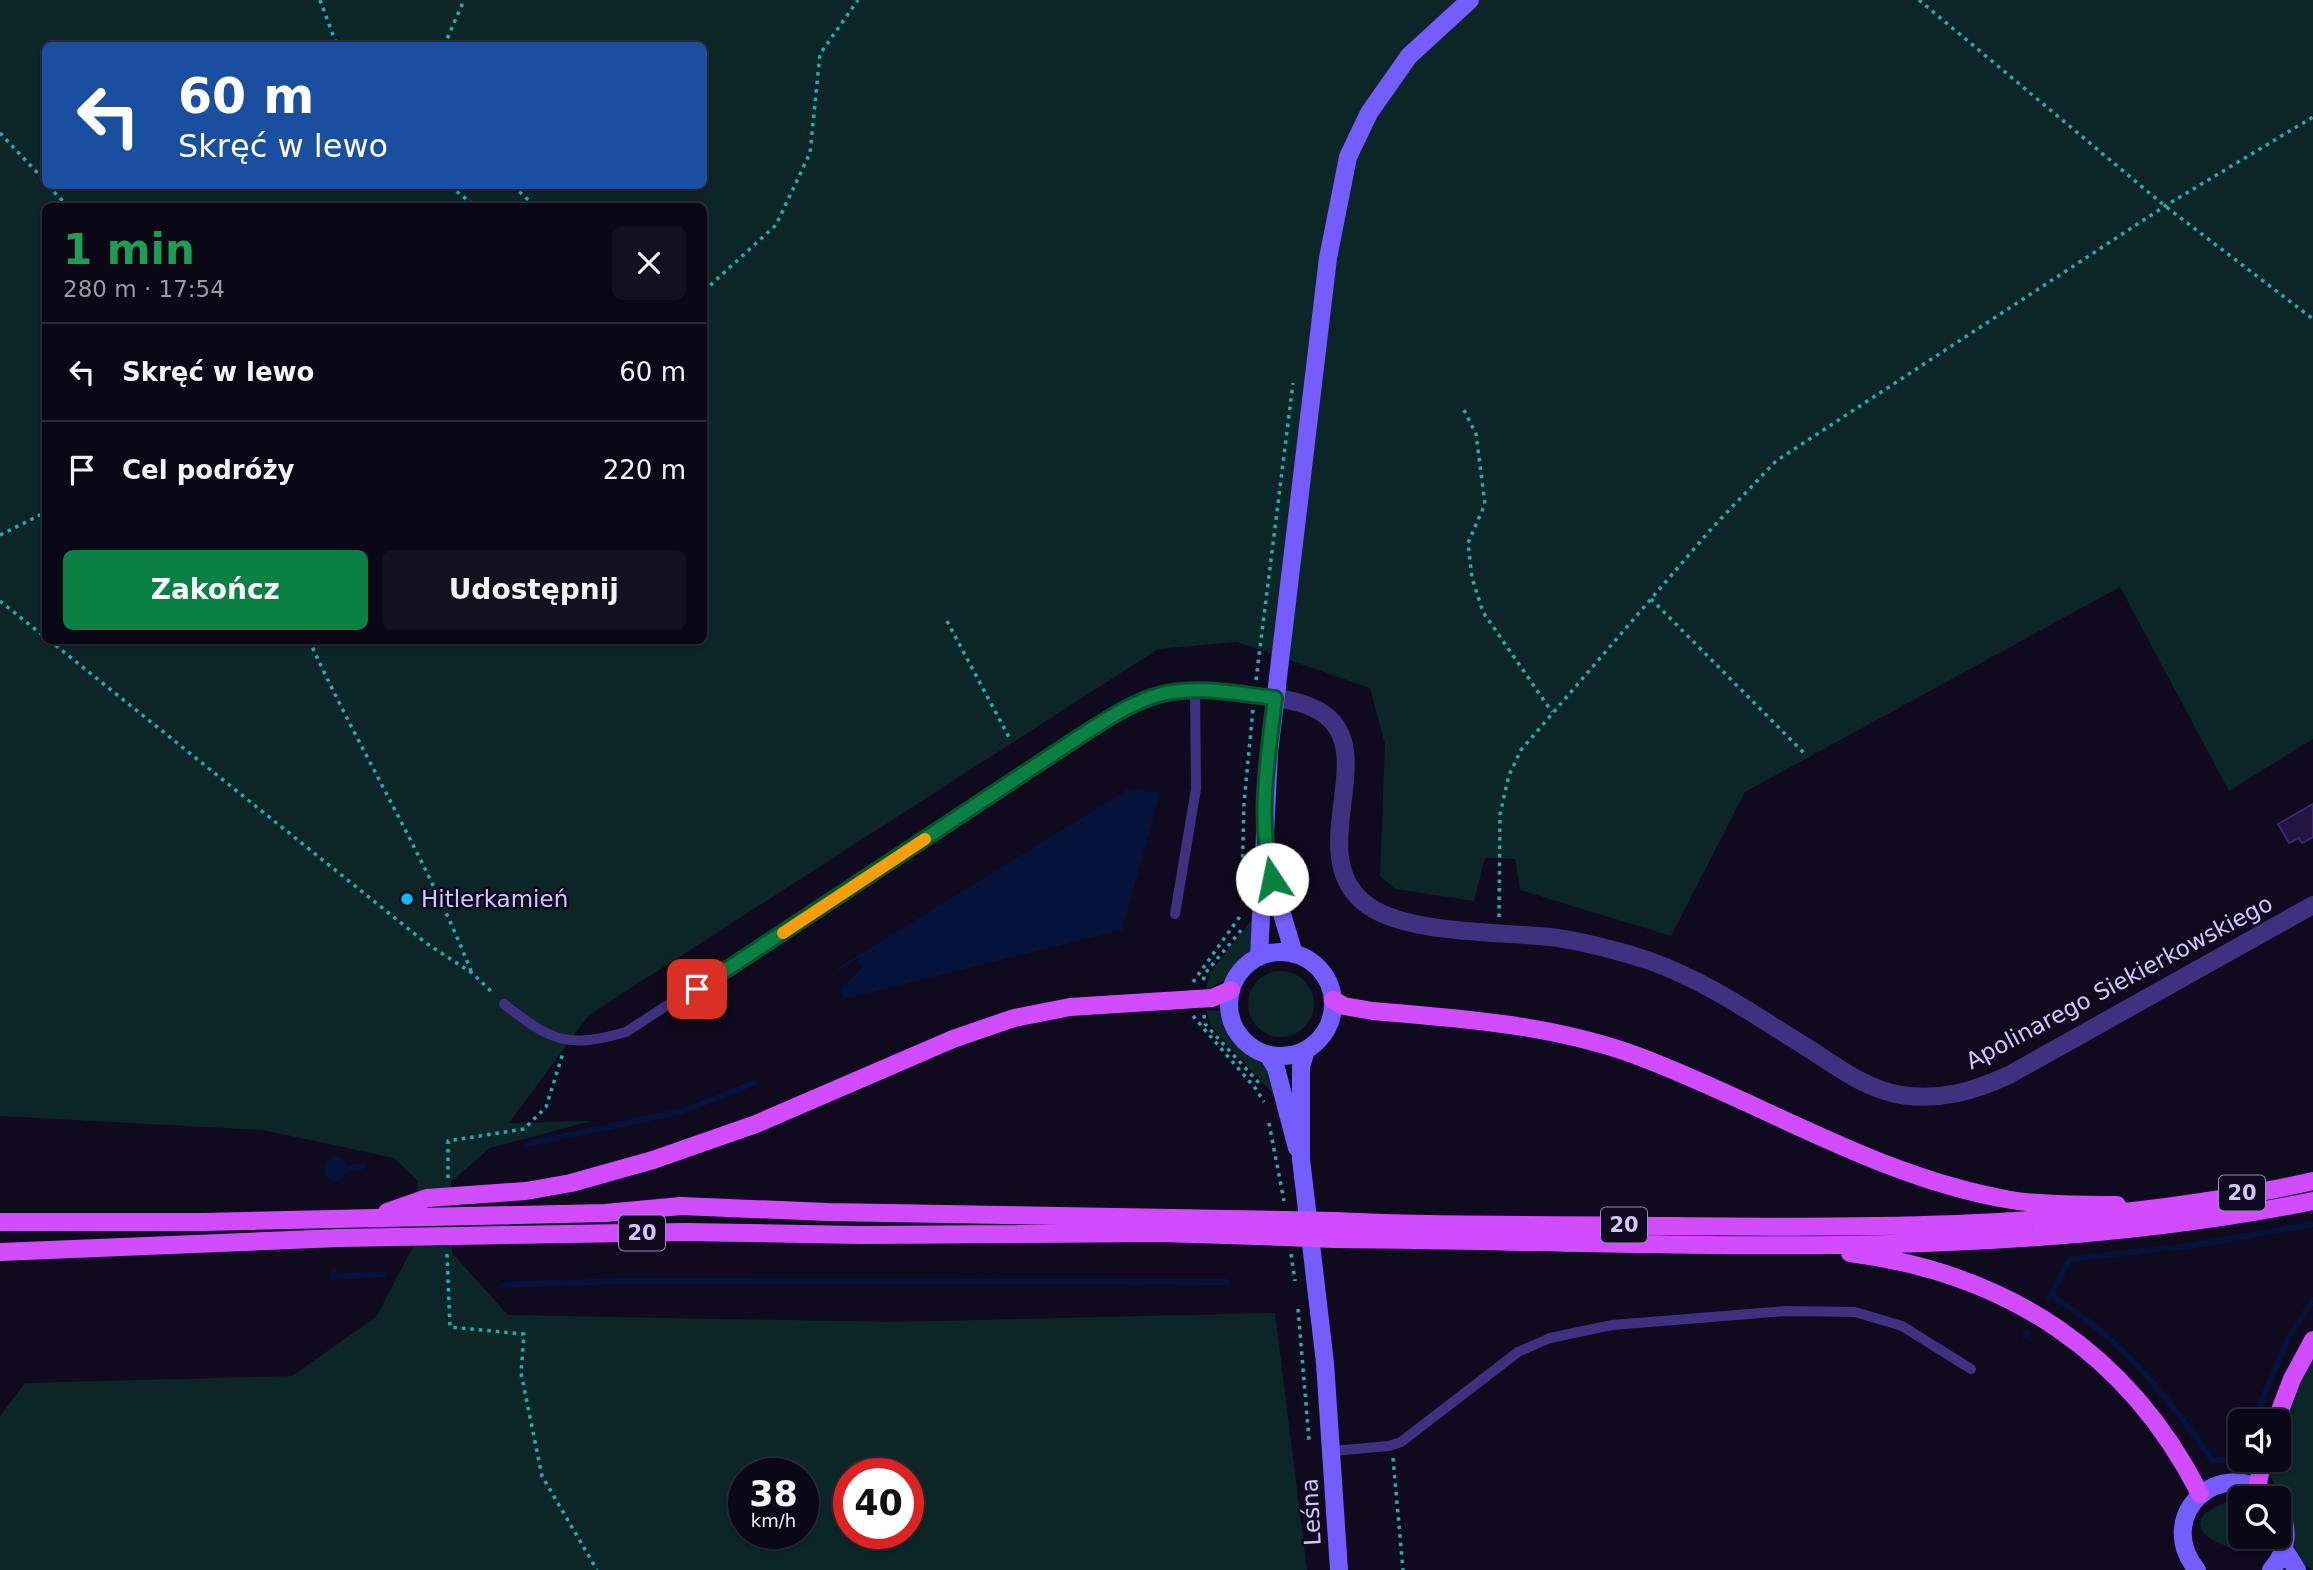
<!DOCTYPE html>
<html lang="pl">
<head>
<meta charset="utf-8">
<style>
	body { margin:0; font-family:"DejaVu Sans",sans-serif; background:#14111f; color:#f1f3f6; height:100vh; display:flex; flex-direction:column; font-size:26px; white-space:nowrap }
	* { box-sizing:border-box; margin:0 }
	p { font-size:23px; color:#9a9aa1 }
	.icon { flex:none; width:38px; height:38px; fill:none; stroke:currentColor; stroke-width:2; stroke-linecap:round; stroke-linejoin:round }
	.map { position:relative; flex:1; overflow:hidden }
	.sheet { position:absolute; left:42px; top:203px; width:665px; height:441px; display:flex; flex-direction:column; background:#0b0816; border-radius:10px; box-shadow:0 2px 5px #0004,0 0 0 2px #2b2935 }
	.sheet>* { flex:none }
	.banner { position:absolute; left:42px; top:42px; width:665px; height:147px; border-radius:10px; box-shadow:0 2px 5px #0004,0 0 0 2px #2b2935; background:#1a4fa0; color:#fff; overflow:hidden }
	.controls { position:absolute; left:2228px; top:1409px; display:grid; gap:14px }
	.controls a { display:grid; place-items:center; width:63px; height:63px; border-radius:10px; background:#0b0816; box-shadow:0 2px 5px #0004,0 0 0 2px #2b2935; font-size:35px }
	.speed { position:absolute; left:728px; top:1458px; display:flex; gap:14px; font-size:35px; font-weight:700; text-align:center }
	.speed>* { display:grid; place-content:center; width:91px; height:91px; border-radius:50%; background:#0b0816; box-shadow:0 2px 5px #0004,0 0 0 2px #2b2935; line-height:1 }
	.speed small { font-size:18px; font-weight:400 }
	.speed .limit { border:10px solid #d22; background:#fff; color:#111 }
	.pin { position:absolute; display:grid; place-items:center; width:60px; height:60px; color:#fff; margin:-30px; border-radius:14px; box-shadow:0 4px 10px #0006 }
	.me { position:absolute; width:77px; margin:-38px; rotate:349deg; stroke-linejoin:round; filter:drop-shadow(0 0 5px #0008) }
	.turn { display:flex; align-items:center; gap:24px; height:147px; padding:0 21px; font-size:32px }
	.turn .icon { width:91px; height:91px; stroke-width:2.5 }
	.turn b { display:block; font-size:49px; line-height:60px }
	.round { display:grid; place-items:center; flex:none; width:74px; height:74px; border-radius:10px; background:#14111f }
	.summary { display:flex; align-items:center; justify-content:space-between; height:119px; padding:0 21px }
	h1 { font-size:42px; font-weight:700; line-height:52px; color:#1e9e55 }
	.button { display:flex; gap:14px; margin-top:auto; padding:14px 21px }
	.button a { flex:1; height:80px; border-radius:10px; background:#0b8043; color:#fff; font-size:28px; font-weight:700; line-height:80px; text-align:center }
	.button a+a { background:#14111f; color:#f1f3f6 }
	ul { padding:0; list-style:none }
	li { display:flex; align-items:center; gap:21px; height:98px; padding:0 21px; border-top:2px solid #2b2935 }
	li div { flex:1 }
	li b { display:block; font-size:26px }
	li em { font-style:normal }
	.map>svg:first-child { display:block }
	.green { fill:#0c2527; fill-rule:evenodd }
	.water { fill:#05123a }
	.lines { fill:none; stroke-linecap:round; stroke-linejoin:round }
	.stream { stroke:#05123a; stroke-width:6 }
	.canal { stroke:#05123a; stroke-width:21 }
	.building { fill:#22153f; stroke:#3c256d; stroke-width:2 }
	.path { stroke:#24acb5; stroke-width:3.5; stroke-dasharray:3.5 5; stroke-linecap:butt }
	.lane { stroke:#3e317f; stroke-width:10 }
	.street { stroke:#3e317f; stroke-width:18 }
	.secondary { stroke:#755cff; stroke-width:18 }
	.primary { stroke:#d24cff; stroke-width:18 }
	.primary-bridge { stroke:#d24cff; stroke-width:18 }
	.route-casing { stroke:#07532c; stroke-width:18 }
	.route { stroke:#0b8043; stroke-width:12 }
	.slow { stroke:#f59e0b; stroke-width:12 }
	.poi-dot { fill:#00bbf0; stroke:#0f0a1d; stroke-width:2.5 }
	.labels { text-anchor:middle; stroke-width:5; stroke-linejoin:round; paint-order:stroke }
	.shield { fill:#0f0a1d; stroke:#988dbb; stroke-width:2 }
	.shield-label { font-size:21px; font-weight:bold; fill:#d3c5ff }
	.poi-label { font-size:23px; fill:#d3c5ff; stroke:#0f0a1d; text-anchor:start }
	.street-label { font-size:23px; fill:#d3c5ff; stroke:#0f0a1d }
</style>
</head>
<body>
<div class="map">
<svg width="2313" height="1570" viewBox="0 0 2313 1570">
	<rect width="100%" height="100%" fill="#0f0a1d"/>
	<path class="green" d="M0,0h2313v739l-84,52 -109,-204 -375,205 -74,144 -151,-46 -5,-31 -30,-1 -11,43 -79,-12 -15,-13 5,-132 -15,-56 -133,-46 -79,7 -569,366 -80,108 83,-2 -102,27 -39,34 1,71 56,62 386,7 381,-9 32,257h-1307v-154l25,-33 267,-7 84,-59 38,-72 4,-64 -24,-23 -131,-28 -263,-14zM46,46h658v140h-658zM46,206h658v434h-658zM744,1474h59v59h-59zM849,1474h59v59h-59z
		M1254,917l-4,36 -27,28 -17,9 3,-16z
		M1248 1004a33 33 0 1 1 66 0a33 33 0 1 1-66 0Z
		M1206,1010l15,1c8,40 34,35 48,63 3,6 4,15 6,22l-64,-70z
		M2313,1353v217h-1l-5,-4 -4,3 -6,-11 -9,-51 -16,-27v-20h6l1,-29z
		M2228,1502h12v34l27,1c-10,33 -116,-10 -39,-35z"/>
	<path class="water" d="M1130,788l27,5 2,4 -37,133 -278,69 -4,-10 22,-21 -5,-9 -21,13 3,-5z"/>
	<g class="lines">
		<path class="stream" d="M527,1144l156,-33 71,-28
			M335,1174v-3l29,-5
			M334,1271v6l50,-3
			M504,1285l120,-4 604,1
			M2051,1295c71,45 114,98 162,166l26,-3 1,-3
			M2049,1298l21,-39 126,-14 117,-21
			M2025,1336l2,-3
			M2253,1421l35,-82 25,-39
			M2283,1460l3,1"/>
		<path class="canal" d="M335,1171l1,-5"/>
	</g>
	<path class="building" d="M2313,804v33l-11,6 -3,-5 -10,5 -11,-19z"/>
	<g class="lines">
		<path class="path" d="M320,0l17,46
			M1919,0l246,206 148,113
			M444,46l20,-46
			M0,133l46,49
			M48,186l20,20
			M450,186l25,20
			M513,186l22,20
			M704,291l72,-66 34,-72 10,-99 38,-54
			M1464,410l12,24 9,70 -17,39 4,35 11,34 69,100
			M0,535l46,-23
			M1651,599l154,155
			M0,601l46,37
			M947,621l64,120
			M49,640l377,303 46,30 22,21
			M309,640c51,112 117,217 162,331
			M1256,680l37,-297
			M1242,883l2,-80 9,-94
			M1499,917l1,-103 9,-39 12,-25 191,-222 64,-67 389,-255 148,-89
			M1203,980l4,-9 36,-43
			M1193,982l48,-67
			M1204,1015l1,9 55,60
			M1193,1016l63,73 8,13
			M1269,1123l15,78
			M448,1178v-37l76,-12 22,-22 17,-54
			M447,1254l3,73 74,7 -3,39 21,103 55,94
			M1291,1254l4,27
			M1298,1309l11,131
			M1393,1458l10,112"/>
		<path class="lane" d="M1175,914l21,-125 -1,-99
			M504,1004c47,37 63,45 122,28l500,-324c60,-23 87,-16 149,-10
			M1333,1451l56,-5 12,-4 117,-90 32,-14 62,-13 174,-14 69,1 47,14 69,43"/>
		<path class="street" d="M1275,698c138,16 19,143 87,203 39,35 143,30 196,37 31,5 62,13 92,23 56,20 103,53 153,84 31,19 61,44 98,50 40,6 73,-4 108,-20l304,-170"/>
		<path class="secondary" d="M1268,867l26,87
			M1229 1004a52 52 0 1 1 104 0a52 52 0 1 1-104 0Z
			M1259,957l10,-204 59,-495 20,-101 21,-44 40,-57 61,-56
			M1306,1050l-5,17v92l24,204 14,207
			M1268,1055l8,13 21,80
			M2284,1549l13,21
			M2197,1570c-44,-53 23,-118 75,-72
			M2271,1570c17,-19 19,-41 7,-63"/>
		<path class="primary" d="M1333,1000l11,6 29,5c87,7 180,14 262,44 127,47 241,122 376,145 35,6 71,4 106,5
			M387,1212l40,-14 99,-7 45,-8 82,-23 103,-36 197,-85 61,-21 56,-11 142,-9 19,-8
			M1334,1221c113,6 226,3 338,5 215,2 430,3 641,-45
			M0,1222h203l402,-9 76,-7 147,6 456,8
			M1335,1239c326,2 656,27 978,-38
			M0,1252l339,-14 347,-6 175,3 301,-2 122,4
			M1850,1253c156,20 278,99 350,241
			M2276,1421l16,-42 21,-39
			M2257,1487l6,-27"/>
		<path class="primary-bridge" d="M1284,1220l50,1
			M1284,1237l51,2"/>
	</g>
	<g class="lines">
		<defs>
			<path id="route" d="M697,989l388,-256c24,-15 49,-32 77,-39 36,-9 76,0 113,4 -7,59 -18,123 -3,181"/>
		</defs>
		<use href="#route" class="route-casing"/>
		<use href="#route" class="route"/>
		<path class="slow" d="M783,933l142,-94"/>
	</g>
	<circle class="poi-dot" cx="407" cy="899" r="7"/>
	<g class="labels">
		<g class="shield">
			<rect x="2219" y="1175.5" width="46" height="35" rx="5"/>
			<rect x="1601" y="1207.5" width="46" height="35" rx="5"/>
			<rect x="619" y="1215.5" width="46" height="35" rx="5"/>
		</g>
		<g class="shield-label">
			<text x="2242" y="1200">20</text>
			<text x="1624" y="1232">20</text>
			<text x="642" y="1240">20</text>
		</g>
		<g class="poi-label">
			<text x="421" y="907">Hitlerkamień</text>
		</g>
		<g class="street-label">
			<text transform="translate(2119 982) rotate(-28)" y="8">Apolinarego Siekierkowskiego</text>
			<text transform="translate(1311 1512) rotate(-93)" y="8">Leśna</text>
		</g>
	</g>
</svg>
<div class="controls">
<a><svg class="icon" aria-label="sound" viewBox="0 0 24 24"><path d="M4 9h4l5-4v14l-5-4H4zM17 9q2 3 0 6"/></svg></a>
<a><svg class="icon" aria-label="search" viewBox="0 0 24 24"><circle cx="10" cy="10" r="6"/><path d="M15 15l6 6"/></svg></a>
</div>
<div class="speed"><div>38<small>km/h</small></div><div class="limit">40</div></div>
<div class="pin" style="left:697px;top:989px;background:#d93025"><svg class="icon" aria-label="arrive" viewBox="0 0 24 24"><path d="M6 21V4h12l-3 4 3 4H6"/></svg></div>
<svg class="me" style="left:1272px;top:879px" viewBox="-20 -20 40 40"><circle r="19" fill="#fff"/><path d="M0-13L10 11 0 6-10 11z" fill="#0b8043"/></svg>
<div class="banner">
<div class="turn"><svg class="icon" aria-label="left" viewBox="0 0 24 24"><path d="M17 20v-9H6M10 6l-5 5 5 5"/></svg><div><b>60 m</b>Skręć w lewo</div></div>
</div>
<section class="sheet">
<div class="summary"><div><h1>1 min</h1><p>280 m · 17:54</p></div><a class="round"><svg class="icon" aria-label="close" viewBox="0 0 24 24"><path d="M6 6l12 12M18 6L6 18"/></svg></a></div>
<ul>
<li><svg class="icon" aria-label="left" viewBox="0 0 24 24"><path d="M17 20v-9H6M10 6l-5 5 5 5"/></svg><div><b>Skręć w lewo</b></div><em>60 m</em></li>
<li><svg class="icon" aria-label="arrive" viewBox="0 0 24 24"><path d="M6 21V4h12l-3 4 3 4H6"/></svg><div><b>Cel podróży</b></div><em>220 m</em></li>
</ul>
<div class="button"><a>Zakończ</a><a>Udostępnij</a></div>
</section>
</div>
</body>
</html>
